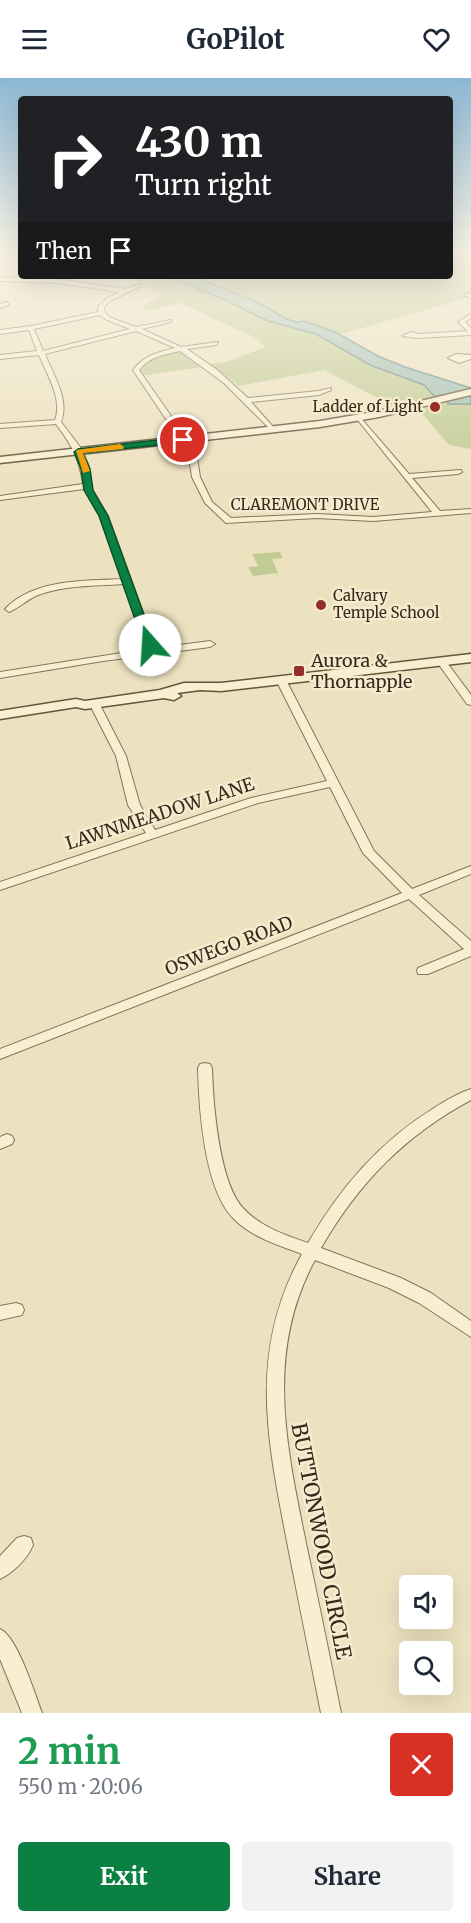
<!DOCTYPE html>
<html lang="en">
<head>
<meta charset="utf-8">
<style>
	body { margin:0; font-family:Merriweather,serif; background:#f2f2f3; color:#1f2937; height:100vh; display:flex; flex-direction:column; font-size:22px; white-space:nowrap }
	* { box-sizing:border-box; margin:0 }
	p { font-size:20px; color:#747a83 }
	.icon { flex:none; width:33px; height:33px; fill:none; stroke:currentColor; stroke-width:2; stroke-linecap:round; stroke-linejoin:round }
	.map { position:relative; height:1635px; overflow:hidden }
	.panel { display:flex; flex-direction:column; background:#fff; flex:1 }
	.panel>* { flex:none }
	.top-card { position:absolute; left:18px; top:18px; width:435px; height:183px; border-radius:6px; box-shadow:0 6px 24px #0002; background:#202124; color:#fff; overflow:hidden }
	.controls { position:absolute; left:399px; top:1497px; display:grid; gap:12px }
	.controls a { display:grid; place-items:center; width:54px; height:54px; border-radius:6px; background:#fff; box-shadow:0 6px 24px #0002; font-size:30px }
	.pin { position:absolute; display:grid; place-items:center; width:51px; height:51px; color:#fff; margin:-26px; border:3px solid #fff; border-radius:50%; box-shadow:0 2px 6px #0007 }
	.me { position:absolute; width:66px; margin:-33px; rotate:341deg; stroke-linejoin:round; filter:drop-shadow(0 0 4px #0008) }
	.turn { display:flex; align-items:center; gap:21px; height:126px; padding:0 18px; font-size:27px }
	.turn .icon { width:78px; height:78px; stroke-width:2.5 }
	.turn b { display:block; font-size:42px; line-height:51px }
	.then { display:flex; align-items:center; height:57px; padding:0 18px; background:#0003; gap:12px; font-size:22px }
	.round { display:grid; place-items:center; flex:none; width:63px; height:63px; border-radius:6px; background:#f2f2f3 }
	.overview { display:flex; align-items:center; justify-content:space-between; height:102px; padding:0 18px }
	h1 { font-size:36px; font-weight:700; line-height:45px; color:#1e9e55 }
	.cta { display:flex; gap:12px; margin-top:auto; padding:12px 18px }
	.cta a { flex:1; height:69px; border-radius:6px; background:#0b8043; color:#fff; font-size:24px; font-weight:700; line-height:69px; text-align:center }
	.cta a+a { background:#f2f2f3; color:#1f2937 }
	header { display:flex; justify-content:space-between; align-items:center; height:78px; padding:0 18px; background:#fff; font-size:27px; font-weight:700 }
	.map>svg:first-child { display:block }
	.green { fill:#c2cb94 }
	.water { fill:#a3bfb8; stroke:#6a8d86; stroke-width:1.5 }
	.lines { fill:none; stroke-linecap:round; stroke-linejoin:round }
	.street-casing { stroke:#867358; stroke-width:2 }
	.secondary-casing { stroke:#68543b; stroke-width:3 }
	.street { fill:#f8efd3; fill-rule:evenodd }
	.secondary { fill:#f8efd3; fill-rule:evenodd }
	.rail { stroke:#362a1c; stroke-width:1.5; stroke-dasharray:5 5; stroke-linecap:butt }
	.route { fill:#0b8043; stroke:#07532c; stroke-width:1.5 }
	.slow { fill:#f59e0b }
	.poi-dot { fill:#942e29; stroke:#f5eccf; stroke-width:2 }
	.labels { text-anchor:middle; stroke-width:5; stroke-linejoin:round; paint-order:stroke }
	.far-poi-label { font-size:15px; fill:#362a1c; stroke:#f5eccf; text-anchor:end }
	.far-street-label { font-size:15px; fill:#362a1c; stroke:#f5eccf }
	.poi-label { font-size:18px; fill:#362a1c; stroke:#f5eccf; text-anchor:start }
	.street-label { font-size:18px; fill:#362a1c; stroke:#f5eccf }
	.near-street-label { font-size:21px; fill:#362a1c; stroke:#f5eccf }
</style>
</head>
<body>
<header><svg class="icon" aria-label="menu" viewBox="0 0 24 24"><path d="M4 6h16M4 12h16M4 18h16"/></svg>GoPilot<svg class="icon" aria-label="heart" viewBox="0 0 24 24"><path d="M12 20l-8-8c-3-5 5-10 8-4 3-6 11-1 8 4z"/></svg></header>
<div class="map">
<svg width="471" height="1635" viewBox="0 0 471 1635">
	<rect width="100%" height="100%" fill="#ede2c0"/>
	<path class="green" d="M450,175h21v44l-130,37 -37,-13 -7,1 -11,-3 -23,-14 -69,-29h256z
		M116,198h59v3l93,42 48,13 54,31 54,20 13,11 -44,10 -69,-36 -85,16 -28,-20 -72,10 -1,-9 15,-10 28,-7 22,15 23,-3 40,-15 -14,-11 -72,-33 -32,8 -5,-1 2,-6 19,-9 -30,-16z
		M448,325l23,1v45l-22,-4 -30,-35z
		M280,474l3,6 -11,1 6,14 -25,3 -5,-9 10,-1 -6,-12z"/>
	<path class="water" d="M175,198h19l69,29 23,14 11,3 7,-1 31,11 43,24 27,11 66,21v16h-23v-4l-12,-2 -12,-13 -54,-20 -54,-31 -48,-13 -43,-21 -49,-20z"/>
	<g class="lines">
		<defs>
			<path id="street" d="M0,199l57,2 68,10 16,-5v2l-31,15 -6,6 1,6 6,5 25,9 35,-7v2l-29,7 39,18 37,-5 -2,3 -29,4 29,20 32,29 70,-7 13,-3v2l-12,5 -68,7 24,27 2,1 -4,2 -49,-49 -44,-32c-15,3 -31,6 -41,19l57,82 4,25 12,25 19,16 86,-4 56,3 59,-5 -75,-93 -1,-1 3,-2 50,58 52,-4 1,2 -4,2 -46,4 28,33 31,-2v4l-98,8 -56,-3 -91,5 -21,-20 -13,-26 -4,-25 -55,-82c10,-14 25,-18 42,-22l-39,-17 -91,23c8,21 25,45 16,68l19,25 8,17 4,26 16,26 48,132 54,-7 5,3 -5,3 -107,14 -103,17v-6l147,-23 -23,-65c-29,2 -59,1 -86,11 -10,4 -19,13 -29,17l-4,-3c28,-30 79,-28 117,-30l-22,-63 -16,-27 -84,11v-4l83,-12c-4,-27 -11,-38 -27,-60l-56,4v-4l55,-4c8,-21 -8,-45 -16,-65l-39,4v-4l37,-4 -8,-21 -29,4v-4l31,-4 67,-14v-5l8,-8 14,-7 -63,-9 -57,-2zM100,237l7,5 23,9 -87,22 -9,-22z
				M466,216h5v4l-5,-2z
				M7,224l2,3 -9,3v-4z
				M471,236v4l-6,4 6,6v7l-53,3 -16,-2 9,-4 7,2 50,-3 -10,-9z
				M456,276l15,1v4l-12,4 -11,-5z
				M442,581l3,1 26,35v10l-4,-1 -30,-42z
				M281,599l5,3 88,171 38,38 59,-23v8l-52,21 52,46v15l-43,18h-10l-1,-3 1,-3 46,-19 -55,-50 -409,160v-10l402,-156 -39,-40 -33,-66 -72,16 -258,87v-8l146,-49 -18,-28 -12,-49 -27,-53 1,-2h8l1,2 27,53 14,49 15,25 96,-32 76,-17 -51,-101z
				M205,985l5,1 2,4c1,35 7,114 31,140 17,19 42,27 65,35 32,-55 71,-101 126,-135 11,-7 24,-15 37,-19v11c-66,35 -113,84 -150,148l80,30 30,15 40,28v16l-52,-34 -30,-15 -74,-28c-51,94 -28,189 -8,288 12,55 23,110 34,165h-20c-11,-55 -22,-110 -33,-166 -20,-104 -41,-194 14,-293 -24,-9 -51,-17 -69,-36 -29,-30 -34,-110 -35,-150l2,-4z
				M7,1056l5,2 2,4 -2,4 -12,5v-12z
				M16,1225l6,2 2,5 -2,5 -22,5v-14z
				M24,1458l7,2 2,7c-5,13 -20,28 -33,34v-23l17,-18z
				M0,1551c17,7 35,65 42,84h-20l-22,-54z"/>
			<path id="secondary" d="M471,311v6l-92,22 -59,10 -320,36v-6l320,-36 59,-10z
				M471,576v8l-250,29 -21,-1 -23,3 4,3 -7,4 -10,-2 -79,11 -9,-2 -76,12v-8l76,-12 9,2 75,-11 24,-7h37z"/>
		</defs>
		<use href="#street" class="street-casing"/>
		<use href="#secondary" class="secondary-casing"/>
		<use href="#street" class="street"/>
		<use href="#secondary" class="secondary"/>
		<path class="rail" d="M0,176l21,-1"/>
	</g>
	<linearGradient id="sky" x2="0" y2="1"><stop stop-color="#8cb8d5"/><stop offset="0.43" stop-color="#f7f2e3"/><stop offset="1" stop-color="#f7f2e3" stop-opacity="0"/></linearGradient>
	<rect width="471" height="404" fill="url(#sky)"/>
	<path class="route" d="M183,359l3,1v4l-103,11 7,16 3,21 15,26 47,129 -5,3 -6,-3 -45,-129 -15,-26 -3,-21 -7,-17 4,-3z"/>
	<path class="slow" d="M120,366l4,3 -1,2 -40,4 7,18 -7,2 -7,-23z"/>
	<g class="poi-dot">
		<circle cx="435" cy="329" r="6"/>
		<circle cx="321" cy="527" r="6"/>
		<rect x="293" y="587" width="12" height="12" rx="3"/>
	</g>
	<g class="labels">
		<g class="far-poi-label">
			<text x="423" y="334">Ladder of Light</text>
			<text x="333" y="523" text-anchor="start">Calvary<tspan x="333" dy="17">Temple School</tspan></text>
		</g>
		<g class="far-street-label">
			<text x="305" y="432">CLAREMONT DRIVE</text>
		</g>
		<g class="poi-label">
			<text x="311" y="589">Aurora &amp;<tspan x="311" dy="21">Thornapple</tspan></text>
		</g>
		<g class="street-label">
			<text transform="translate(160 736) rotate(-18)" y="6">LAWNMEADOW LANE</text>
			<text transform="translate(229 868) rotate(-21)" y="6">OSWEGO ROAD</text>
		</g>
		<g class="near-street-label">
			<text transform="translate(321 1463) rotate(79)" y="7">BUTTONWOOD CIRCLE</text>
		</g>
	</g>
</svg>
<div class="controls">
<a><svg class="icon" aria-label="sound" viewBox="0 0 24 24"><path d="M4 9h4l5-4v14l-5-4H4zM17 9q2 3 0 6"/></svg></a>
<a><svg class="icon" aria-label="search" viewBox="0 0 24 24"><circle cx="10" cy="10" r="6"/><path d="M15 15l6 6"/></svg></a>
</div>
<div class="pin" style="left:183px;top:362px;background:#d93025"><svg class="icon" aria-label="arrive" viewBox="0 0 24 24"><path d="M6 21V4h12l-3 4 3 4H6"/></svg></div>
<svg class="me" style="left:150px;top:567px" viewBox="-20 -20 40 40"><circle r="19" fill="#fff"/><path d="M0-13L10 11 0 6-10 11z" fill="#0b8043"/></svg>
<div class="top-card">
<div class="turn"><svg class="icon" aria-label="right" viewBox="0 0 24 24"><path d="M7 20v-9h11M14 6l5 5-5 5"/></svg><div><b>430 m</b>Turn right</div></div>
<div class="then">Then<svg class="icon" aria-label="arrive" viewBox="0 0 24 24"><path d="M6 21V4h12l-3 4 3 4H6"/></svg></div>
</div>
</div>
<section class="panel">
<div class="overview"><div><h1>2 min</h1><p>550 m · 20:06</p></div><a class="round" style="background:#d93025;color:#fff"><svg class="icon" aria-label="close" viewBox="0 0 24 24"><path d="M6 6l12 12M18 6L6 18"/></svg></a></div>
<div class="cta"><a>Exit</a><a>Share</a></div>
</section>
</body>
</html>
